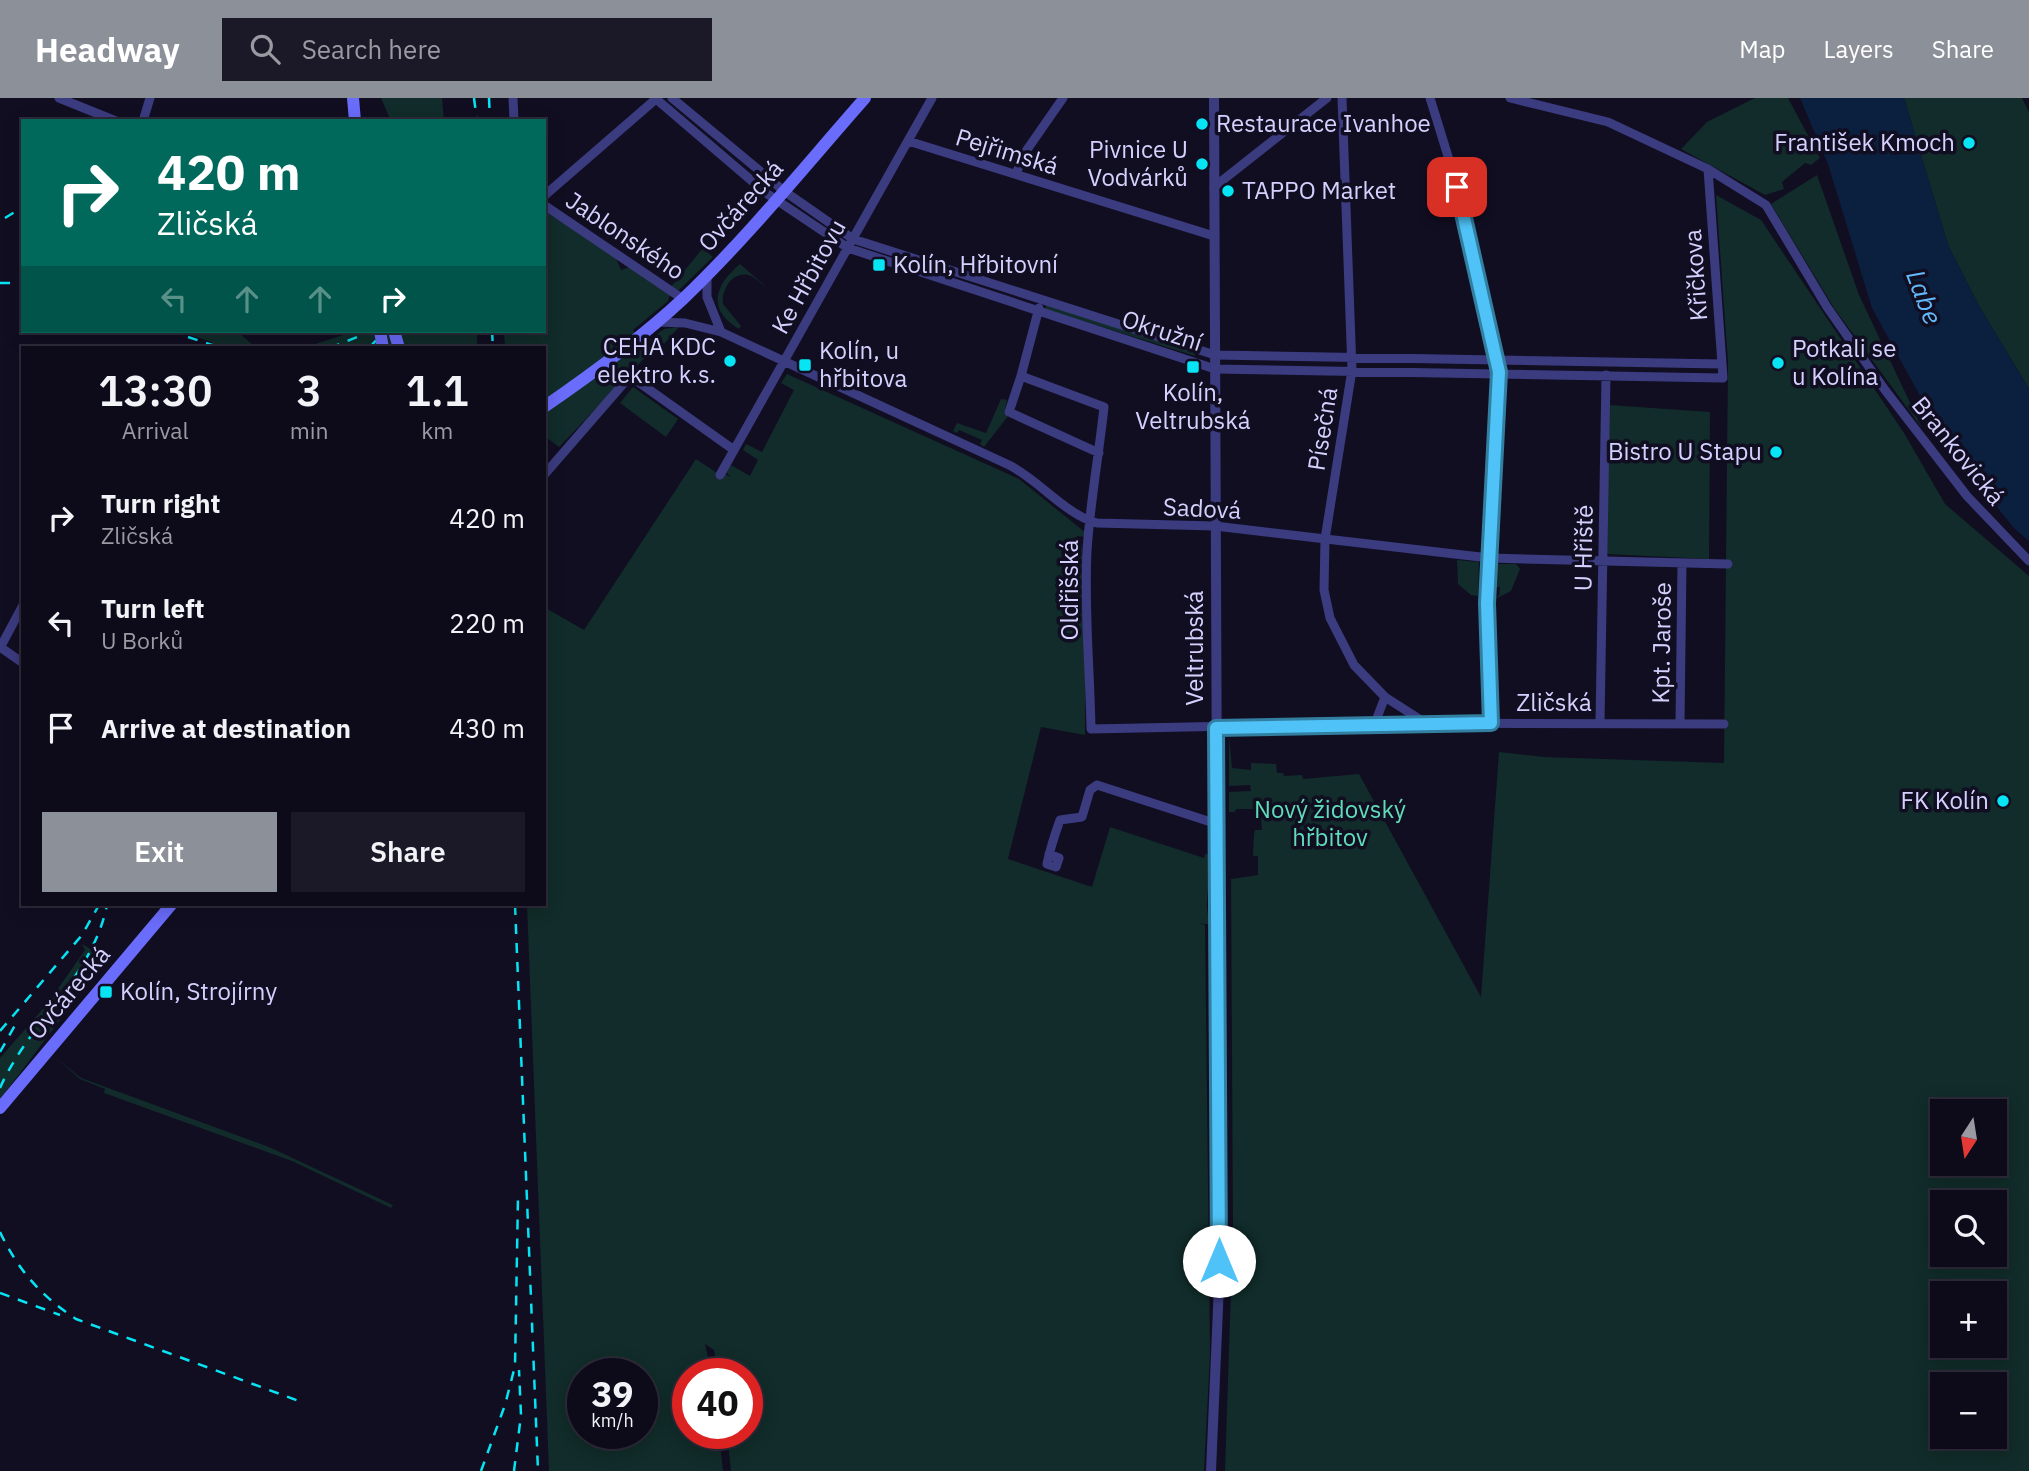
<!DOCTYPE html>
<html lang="en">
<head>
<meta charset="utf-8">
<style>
	body { margin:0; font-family:"IBM Plex Sans",sans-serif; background:#1b1827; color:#f1f3f6; height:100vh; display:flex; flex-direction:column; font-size:26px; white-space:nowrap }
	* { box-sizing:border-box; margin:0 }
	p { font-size:23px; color:#9a9aa2 }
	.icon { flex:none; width:38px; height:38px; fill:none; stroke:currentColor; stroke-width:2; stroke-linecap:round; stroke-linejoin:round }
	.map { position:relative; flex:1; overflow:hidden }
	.sheet { position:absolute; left:21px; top:248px; width:525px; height:560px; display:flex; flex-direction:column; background:#0d0a1a; border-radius:0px; box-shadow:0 4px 18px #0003,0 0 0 2px #2d2b39 }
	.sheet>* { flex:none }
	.banner { position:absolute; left:21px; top:21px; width:525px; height:214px; border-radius:0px; box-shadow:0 4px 18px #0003,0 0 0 2px #2d2b39; background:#00695c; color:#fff; overflow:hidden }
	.needle { width:46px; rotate:192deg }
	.fabs { position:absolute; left:1930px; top:1001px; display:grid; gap:14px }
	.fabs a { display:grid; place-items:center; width:77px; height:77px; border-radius:0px; background:#0d0a1a; box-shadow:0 4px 18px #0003,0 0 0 2px #2d2b39; font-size:35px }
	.speed { position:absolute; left:567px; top:1260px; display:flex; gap:14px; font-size:35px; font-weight:700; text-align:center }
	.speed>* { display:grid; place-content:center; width:91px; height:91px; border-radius:50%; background:#0d0a1a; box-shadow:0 4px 18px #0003,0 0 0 2px #2d2b39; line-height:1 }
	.speed small { font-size:18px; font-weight:400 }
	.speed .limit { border:10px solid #d22; background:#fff; color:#111 }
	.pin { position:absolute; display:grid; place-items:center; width:60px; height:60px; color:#fff; margin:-30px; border-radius:14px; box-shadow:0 4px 10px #0006 }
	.me { position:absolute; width:77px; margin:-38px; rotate:0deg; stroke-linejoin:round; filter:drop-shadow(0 0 5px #0008) }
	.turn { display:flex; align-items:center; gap:24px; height:147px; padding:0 21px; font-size:32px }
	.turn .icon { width:91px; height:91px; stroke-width:2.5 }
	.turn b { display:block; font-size:49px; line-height:60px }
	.lanes { display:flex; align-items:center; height:66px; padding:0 21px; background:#0003; justify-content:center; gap:35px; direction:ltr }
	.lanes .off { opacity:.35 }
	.eta { display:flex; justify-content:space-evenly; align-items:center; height:119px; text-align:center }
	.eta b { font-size:42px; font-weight:600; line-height:49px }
	.primary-button { display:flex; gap:14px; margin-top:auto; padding:14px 21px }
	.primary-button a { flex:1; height:80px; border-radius:0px; background:#8c9099; color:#fff; font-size:28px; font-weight:600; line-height:80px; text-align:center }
	.primary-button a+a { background:#1b1827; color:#f1f3f6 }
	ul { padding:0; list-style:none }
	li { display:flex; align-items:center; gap:21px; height:105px; padding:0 21px }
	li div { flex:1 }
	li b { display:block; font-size:26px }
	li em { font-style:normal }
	header { display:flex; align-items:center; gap:42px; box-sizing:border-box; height:98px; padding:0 35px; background:#8c9099; color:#fff }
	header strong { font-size:33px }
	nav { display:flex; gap:38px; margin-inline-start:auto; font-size:24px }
	.search { width:490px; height:63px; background:#1b1827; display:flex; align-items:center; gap:18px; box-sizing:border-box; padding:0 24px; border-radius:0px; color:#9a9aa2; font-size:26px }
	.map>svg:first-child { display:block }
	.green { fill:#112c2a; fill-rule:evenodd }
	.water { fill:#0b1f3f }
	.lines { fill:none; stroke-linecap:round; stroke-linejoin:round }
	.minor { stroke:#3b3b80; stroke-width:9 }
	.tertiary { stroke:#3b3b80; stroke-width:10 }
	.secondary { stroke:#6a6cfb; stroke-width:12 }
	.rail { stroke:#07e4f4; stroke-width:2.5; stroke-dasharray:10 9; stroke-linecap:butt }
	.secondary-bridge { stroke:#6a6cfb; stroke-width:12 }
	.route-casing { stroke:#337fa1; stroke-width:18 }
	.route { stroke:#4fc3f7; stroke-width:12 }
	.poi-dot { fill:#07e4f4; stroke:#110e22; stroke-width:2.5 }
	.labels { text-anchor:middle; stroke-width:7; stroke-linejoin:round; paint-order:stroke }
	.poi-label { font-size:24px; fill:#d4d1fe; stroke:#110e22; text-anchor:start }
	.street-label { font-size:24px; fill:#d4d1fe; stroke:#110e22 }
	.park-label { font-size:24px; fill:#5fdcb8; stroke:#110e22 }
	.water-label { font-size:26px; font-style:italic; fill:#62b9fb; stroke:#110e22 }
</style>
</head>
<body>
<header>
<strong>Headway</strong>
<div class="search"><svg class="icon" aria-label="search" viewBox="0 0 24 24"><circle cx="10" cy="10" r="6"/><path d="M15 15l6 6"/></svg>Search here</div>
<nav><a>Map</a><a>Layers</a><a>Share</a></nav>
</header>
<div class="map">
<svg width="2029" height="1373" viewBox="0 0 2029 1373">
	<rect width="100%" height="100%" fill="#110e22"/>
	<path class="green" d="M381,0h61l2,23h-53z
		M1755,0h33l32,60 -9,7 -6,-2 -23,19 2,7 -19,6 -84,-46 26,-27z
		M1904,0h118l7,14v277l-50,-83 -31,-61z
		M1817,77l42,120 63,133 -88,-120 -63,-104z
		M1716,97l45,25 143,213 41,71 84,72v895h-804l8,-242 -2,-350 27,-4v-19h-5l1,-22 1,-4h7l-2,-21h-24l-1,3h-6v-20l22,-1 -1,-6 -21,1v-49l3,31 19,2v-7l25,1 1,9h6l1,3 18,-1 1,4 56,-5 122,223 18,-245 45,5 180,6 4,-401zM1942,1013h53v53h-53zM1942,1104h53v53h-53zM1942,1195h53v53h-53zM1942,1286h53v53h-53z
		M544,113l71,45 6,14 9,-3 40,27 -2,7 -35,29 12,13 19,-14 15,-2 -15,17 -4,-2 -101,105 -12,-9 -3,3v-93h-39l-1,-17h40z
		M703,150l10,9 -34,33 -8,-3z
		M740,166l25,22c-4,-2 -9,-8 -14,-10 -18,-7 -30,14 -28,28l18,22 -2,3c-33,-20 -24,-44 1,-65z
		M1046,207l148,47 1,4 -150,-47z
		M189,233h48l17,15 9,2h-48l-4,-3 1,-3 -22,-7z
		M356,233h121v17h-74l-1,-5 -11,5h-108l29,-3z
		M787,276l232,105 67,54v4l-9,-1 -1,9h6v9h4l-1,181 -44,-8 -33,132 84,28 18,-60 94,31 1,-4 8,1c0,22 -13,50 -1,70l-14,-2 7,2 5,430 -6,116h-473l-4,-38h20v-59h-29l-4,-24 -9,-6 7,30h-24v59h31l4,38h-174l-22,-566h17v-298l40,23 112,-171 27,18 2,-3 6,3 -5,-5 5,-7 19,11 8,-16 -15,-10 3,-6 16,8 32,-62 -13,-7zM583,1276h59v59h-59z
		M633,289l45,32 -12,18 -46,-34z
		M1001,301l6,1 -3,13 5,2 -25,32 -4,-3 2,-4 -23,-10 -2,3 -4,-2 4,-8 29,10z
		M1609,307l101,7 -1,147 -102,-5z
		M1457,462l22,2 -1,34 -7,-1 -13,-11z
		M1497,466h19l4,5 -9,22 -16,8 4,-4 1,-8h-4z
		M82,846l12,7 6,10 -1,7 -21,23 1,6c-28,33 -52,68 -79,102v-41l48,-55 37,-53z
		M56,960l25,20 188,69 124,58 -2,3 -99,-47 -188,-68 1,-4 -25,-10z"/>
	<path class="water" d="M1800,0h104l44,147 31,61 50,83v152l-15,-13 -66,-81 -76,-139 -44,-144z"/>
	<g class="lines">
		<path class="minor" d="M59,0l57,23
			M513,0l1,23
			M655,0l111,95 82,55 367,121 508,9 -15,-209
			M672,0l112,93 69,48 362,116 507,9
			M1342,0l10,272 -27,169 -1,51 6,28 24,47 31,32 39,25
			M1430,0l21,68 48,206 -12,231 4,120
			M1510,0l98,24 100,47 58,36 61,102 58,83 82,106 62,65
			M143,23l7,-23
			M908,43l306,95
			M1016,76l8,-20 39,-56
			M1214,89l113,-89
			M544,98l113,-98
			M544,107l139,94
			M707,177v22l14,35
			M657,224l28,1 36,9 288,133c30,15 57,50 88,58l118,3 274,32 239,6
			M1021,278l18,-68
			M1099,355l-90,-41 12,-36 83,31c-5,47 -14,96 -17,144 -3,59 3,119 4,178l284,-6 349,1
			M544,377l86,-99 104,74
			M720,377l212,-377
			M0,549l23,16
			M0,550l23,-43
			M1600,624l6,-347
			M1375,625l10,-26
			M1680,625l2,-160
			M1049,756l10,4 -3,9 -9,-3c3,-15 8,-30 13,-44l22,-3 8,-27 7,-5 120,39"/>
		<path class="tertiary" d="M1211,1373l8,-186 -5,-1187"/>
		<path class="secondary" d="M353,0l2,23
			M394,233l5,17
			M544,309c48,-33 96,-68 139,-108 65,-62 122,-133 182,-201
			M0,1010l171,-203"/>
		<path class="rail" d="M474,0l3,23
			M489,0l1,23
			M5,120l18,-11
			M0,185h23
			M170,233l51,17
			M492,233l1,17
			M330,250l42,-17
			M369,250l16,-17
			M515,807l23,566
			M0,933l82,-96 17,-30
			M0,954l18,-32
			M0,990c29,-66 92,-110 107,-183
			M0,1134c18,38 41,64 76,87l223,82
			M0,1195l60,22
			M481,1373l24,-66 10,-39 3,-169
			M514,1373l7,-56 -2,-45"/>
		<path class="secondary-bridge" d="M380,233l3,17"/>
	</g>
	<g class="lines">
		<defs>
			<path id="route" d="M1219,1163l-3,-533 275,-5 -4,-120 12,-231 -42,-185"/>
		</defs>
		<use href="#route" class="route-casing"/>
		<use href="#route" class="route"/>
	</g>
	<g class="poi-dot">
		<circle cx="1202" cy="26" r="7"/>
		<circle cx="1969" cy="45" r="7"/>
		<circle cx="1202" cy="66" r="7"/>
		<circle cx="1228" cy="93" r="7"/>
		<rect x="872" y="160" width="14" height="14" rx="3.5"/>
		<circle cx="730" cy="263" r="7"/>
		<circle cx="1778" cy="265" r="7"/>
		<rect x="798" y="260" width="14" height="14" rx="3.5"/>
		<rect x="1186" y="262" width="14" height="14" rx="3.5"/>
		<circle cx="1776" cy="354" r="7"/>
		<circle cx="2003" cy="703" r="7"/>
		<rect x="99" y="887" width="14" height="14" rx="3.5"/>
	</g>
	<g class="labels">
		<g class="poi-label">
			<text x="1216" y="34">Restaurace Ivanhoe</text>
			<text x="1955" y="53" text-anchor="end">František Kmoch</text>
			<text x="1188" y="60" text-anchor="end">Pivnice U<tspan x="1188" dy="28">Vodvárků</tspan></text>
			<text x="1242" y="101">TAPPO Market</text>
			<text x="893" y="175">Kolín, Hřbitovní</text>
			<text x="716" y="257" text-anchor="end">CEHA KDC<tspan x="716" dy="28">elektro k.s.</tspan></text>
			<text x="1792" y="259">Potkali se<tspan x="1792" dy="28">u Kolína</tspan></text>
			<text x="819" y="261">Kolín, u<tspan x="819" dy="28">hřbitova</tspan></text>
			<text x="1193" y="303" text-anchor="middle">Kolín,<tspan x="1193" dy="28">Veltrubská</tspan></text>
			<text x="1762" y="362" text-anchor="end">Bistro U Stapu</text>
			<text x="1989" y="711" text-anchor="end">FK Kolín</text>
			<text x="120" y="902">Kolín, Strojírny</text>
		</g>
		<g class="street-label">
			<text transform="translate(1007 54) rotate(17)" y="8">Pejřimská</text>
			<text transform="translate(741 108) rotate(-48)" y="8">Ovčárecká</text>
			<text transform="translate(625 138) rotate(34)" y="8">Jablonského</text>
			<text transform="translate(1696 177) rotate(-94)" y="8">Křičkova</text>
			<text transform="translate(809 179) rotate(-61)" y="8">Ke Hřbitovu</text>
			<text transform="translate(1162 233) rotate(18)" y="8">Okružní</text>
			<text transform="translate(1323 331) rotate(-81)" y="8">Písečná</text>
			<text transform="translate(1958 353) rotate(51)" y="8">Brankovická</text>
			<text transform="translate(1202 411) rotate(3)" y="8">Sadová</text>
			<text transform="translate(1584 450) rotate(-89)" y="8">U Hřiště</text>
			<text transform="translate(1070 492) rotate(-90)" y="8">Oldřišská</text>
			<text transform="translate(1662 545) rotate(-89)" y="8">Kpt. Jaroše</text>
			<text transform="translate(1195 550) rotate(-90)" y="8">Veltrubská</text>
			<text x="1554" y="613">Zličská</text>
			<text transform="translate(69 895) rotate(-50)" y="8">Ovčárecká</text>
		</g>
		<g class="park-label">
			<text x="1330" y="720">Nový židovský<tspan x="1330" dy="28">hřbitov</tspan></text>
		</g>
		<g class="water-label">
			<text transform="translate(1924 199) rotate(69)" y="9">Labe</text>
		</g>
	</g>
</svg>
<div class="fabs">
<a><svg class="needle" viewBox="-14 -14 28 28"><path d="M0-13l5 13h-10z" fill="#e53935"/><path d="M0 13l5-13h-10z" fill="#9a9aa2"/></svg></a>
<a><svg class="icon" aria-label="search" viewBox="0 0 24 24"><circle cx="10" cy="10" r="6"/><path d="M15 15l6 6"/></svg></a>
<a>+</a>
<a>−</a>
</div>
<div class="speed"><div>39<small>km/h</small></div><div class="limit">40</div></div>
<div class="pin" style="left:1457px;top:89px;background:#d93025"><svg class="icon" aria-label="arrive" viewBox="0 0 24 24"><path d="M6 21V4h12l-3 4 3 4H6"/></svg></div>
<svg class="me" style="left:1219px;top:1163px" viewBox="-20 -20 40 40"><circle r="19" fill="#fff"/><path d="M0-13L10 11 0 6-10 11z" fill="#4fc3f7"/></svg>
<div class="banner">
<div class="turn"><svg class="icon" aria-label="right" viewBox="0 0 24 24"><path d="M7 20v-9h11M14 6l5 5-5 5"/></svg><div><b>420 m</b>Zličská</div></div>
<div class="lanes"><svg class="icon off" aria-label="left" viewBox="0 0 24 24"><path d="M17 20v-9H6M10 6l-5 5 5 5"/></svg><svg class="icon off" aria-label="ahead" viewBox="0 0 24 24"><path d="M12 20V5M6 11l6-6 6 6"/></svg><svg class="icon off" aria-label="ahead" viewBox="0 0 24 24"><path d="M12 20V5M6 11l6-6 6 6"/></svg><svg class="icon" aria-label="right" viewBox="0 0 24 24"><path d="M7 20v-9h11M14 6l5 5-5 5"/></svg></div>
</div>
<section class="sheet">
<div class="eta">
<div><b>13:30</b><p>Arrival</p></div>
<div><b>3</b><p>min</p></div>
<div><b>1.1</b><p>km</p></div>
</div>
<ul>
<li><svg class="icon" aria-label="right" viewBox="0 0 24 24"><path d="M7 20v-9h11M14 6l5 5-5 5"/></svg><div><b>Turn right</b><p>Zličská</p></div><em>420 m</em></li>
<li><svg class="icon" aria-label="left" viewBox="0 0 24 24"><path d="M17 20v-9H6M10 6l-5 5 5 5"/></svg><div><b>Turn left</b><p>U Borků</p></div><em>220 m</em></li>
<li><svg class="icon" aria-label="arrive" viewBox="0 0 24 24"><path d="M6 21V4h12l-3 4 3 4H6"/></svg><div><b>Arrive at destination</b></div><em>430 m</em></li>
</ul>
<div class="primary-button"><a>Exit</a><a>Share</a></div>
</section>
</div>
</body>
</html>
